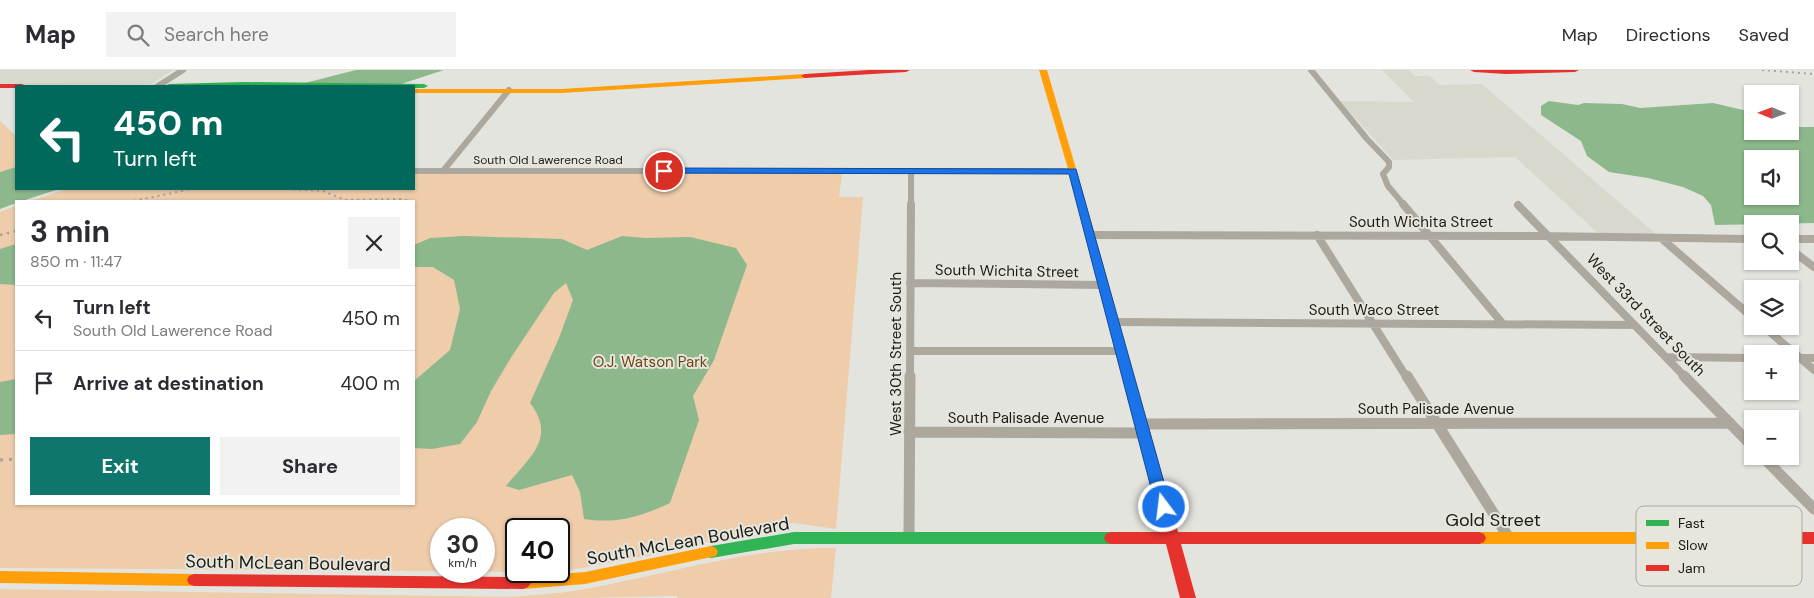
<!DOCTYPE html>
<html lang="en">
<head>
<meta charset="utf-8">
<style>
	body { margin:0; font-family:"DM Sans",sans-serif; background:#f2f2f3; color:#2b2b33; height:100vh; display:flex; flex-direction:column; font-size:19px; white-space:nowrap }
	* { box-sizing:border-box; margin:0 }
	p { font-size:16px; color:#7c7c81 }
	.icon { flex:none; width:28px; height:28px; fill:none; stroke:currentColor; stroke-width:2; stroke-linecap:round; stroke-linejoin:round }
	.map { position:relative; flex:1; overflow:hidden }
	.panel { position:absolute; left:15px; top:130px; width:400px; height:305px; display:flex; flex-direction:column; background:#fff; border-radius:0px; box-shadow:0 1px 4px #0004 }
	.panel>* { flex:none }
	.guide { position:absolute; left:15px; top:15px; width:400px; height:105px; border-radius:0px; box-shadow:0 1px 4px #0004; background:#00695c; color:#fff; overflow:hidden }
	.needle { width:32px; rotate:271deg }
	.controls { position:absolute; left:1744px; top:15px; display:grid; gap:10px }
	.controls a { display:grid; place-items:center; width:55px; height:55px; border-radius:0px; background:#fff; box-shadow:0 1px 4px #0004; font-size:25px }
	.speed { position:absolute; left:430px; top:448px; display:flex; gap:10px; font-size:25px; font-weight:700; text-align:center }
	.speed>* { display:grid; place-content:center; width:65px; height:65px; border-radius:50%; background:#fff; box-shadow:0 1px 4px #0004; line-height:1 }
	.speed small { font-size:12px; font-weight:400 }
	.speed .limit { border:2px solid #111; border-radius:8px; background:#fff; color:#111 }
	.pin { position:absolute; display:grid; place-items:center; width:42px; height:42px; color:#fff; margin:-21px; border:2px solid #fff; border-radius:50%; box-shadow:0 1px 5px #0007 }
	.me { position:absolute; width:55px; margin:-28px; rotate:345deg; stroke-linejoin:round; filter:drop-shadow(0 0 4px #0008) }
	.turn { display:flex; align-items:center; gap:18px; height:105px; padding:0 15px; font-size:22px }
	.turn .icon { width:65px; height:65px; stroke-width:2.5 }
	.turn b { display:block; font-size:35px; line-height:42px }
	.round { display:grid; place-items:center; flex:none; width:52px; height:52px; border-radius:0px; background:#f2f2f3 }
	.summary { display:flex; align-items:center; justify-content:space-between; height:85px; padding:0 15px }
	h1 { font-size:30px; font-weight:700; line-height:38px }
	.action { display:flex; gap:10px; margin-top:auto; padding:10px 15px }
	.action a { flex:1; height:58px; border-radius:0px; background:#0f766e; color:#fff; font-size:20px; font-weight:700; line-height:58px; text-align:center }
	.action a+a { background:#f2f2f3; color:#2b2b33 }
	ul { padding:0; list-style:none }
	li { display:flex; align-items:center; gap:15px; height:65px; padding:0 15px; border-top:1px solid #e1e1e2 }
	li div { flex:1 }
	li b { display:block; font-size:19px }
	li em { font-style:normal }
	header { display:flex; align-items:center; gap:30px; box-sizing:border-box; height:70px; padding:0 25px; background:#fff; border-bottom:1px solid #e1e1e2 }
	header strong { font-size:24px }
	nav { display:flex; gap:28px; margin-inline-start:auto; font-size:18px }
	.search { width:350px; height:45px; background:#f2f2f3; display:flex; align-items:center; gap:12px; box-sizing:border-box; padding:0 18px; border-radius:0px; color:#7c7c81; font-size:19px }
	.map>svg:first-child { display:block }
	.built { fill:#d9d8cd }
	.green { fill:#efccaa; fill-rule:evenodd }
	.water { fill:#8cb88c; fill-rule:evenodd }
	.lines { fill:none; stroke-linecap:round; stroke-linejoin:round }
	.street-far2 { stroke:#ada89e; stroke-width:6 }
	.street-far1 { stroke:#ada89e; stroke-width:8 }
	.street { stroke:#ada89e; stroke-width:11 }
	.fast { fill:#30b455; fill-rule:evenodd }
	.slow { fill:#ff9f0a; fill-rule:evenodd }
	.jam { fill:#e5322d; fill-rule:evenodd }
	.rail-far2 { stroke:#a5a39c; stroke-width:2; stroke-dasharray:2 4; stroke-linecap:butt }
	.rail-far1 { stroke:#a5a39c; stroke-width:2.5; stroke-dasharray:2.5 4.5; stroke-linecap:butt }
	.rail { stroke:#a5a39c; stroke-width:3; stroke-dasharray:3 6; stroke-linecap:butt }
	.route { fill:#1a73e8; stroke:#114b97 }
	.labels { text-anchor:middle; stroke-width:4; stroke-linejoin:round; paint-order:stroke }
	.far-street-label { font-size:12px; fill:#1c1b18; stroke:#e6e6dd }
	.street-label { font-size:15px; fill:#1c1b18; stroke:#e6e6dd }
	.park-label { font-size:15px; fill:#6e4415; stroke:#e6e6dd }
	.near-street-label { font-size:18px; fill:#1c1b18; stroke:#e6e6dd }
	.key { fill:#e6e6dd; stroke:#a9a9a2; stroke-width:1 }
	.key-label { font-size:14px; fill:#1c1b18 }
</style>
</head>
<body>
<header>
<strong>Map</strong>
<div class="search"><svg class="icon" aria-label="search" viewBox="0 0 24 24"><circle cx="10" cy="10" r="6"/><path d="M15 15l6 6"/></svg>Search here</div>
<nav><a>Map</a><a>Directions</a><a>Saved</a></nav>
</header>
<div class="map">
<svg width="1814" height="528" viewBox="0 0 1814 528">
	<rect width="100%" height="100%" fill="#e4e4df"/>
	<path class="built" d="M0,0h173l-22,14 -151,1z
		M1382,0h27l6,6h15l9,9 43,-1 175,151 -58,-1 -84,-77 -122,3 -53,-59 74,1z"/>
	<path class="green" d="M0,51l16,15v31l-16,5z
		M414,104h428l-3,23h24l-27,332 -42,-6 -33,5 -97,25 -105,19 -559,-4v-356l16,-6v298h398v-303h-383l36,-12h347zM441,459h43v42h-43zM516,459h43v42h-43z
		M836,478l-5,50h-154v-2l-101,2h-576v-9l508,8c24,-2 48,-3 72,-7 85,-15 169,-43 256,-42z"/>
	<path class="water" d="M356,0h88l-49,16h-102z
		M1549,31l29,4 6,-2 38,1 18,4 73,-5 39,9v19h38v-4h24v96l-99,2 -4,-20 -8,-9 -20,-9 -35,-9 -39,-6 -22,-16 -6,-15 -40,-26v-9zM1752,89h38v37h-38z
		M16,97v22h43l-37,12h-6v2l-16,6v-37z
		M464,166l98,3 25,11 35,-14 23,2 45,-1 46,11 11,17 -33,95 -21,36 6,24 -29,83c-30,14 -53,21 -86,16l-4,-27 -8,-17 -53,15 -13,-4c21,-27 52,-47 24,-83l29,-65 14,-38 -7,-17 -12,10 -42,63 -21,35 -14,31 -17,22 -28,5 -18,-1v-67l36,-31 10,-41 -6,-29 -21,-13h-19v-22l16,-7z
		M16,174v41l-16,-1v-35z
		M16,309v55l-16,1v-53z"/>
	<g class="lines">
		<path class="street-far2" d="M1311,0l56,69 22,23v5l-6,7 5,12 16,19
			M158,16l25,-16
			M414,101h659
			M443,101l66,-81
			M911,135v-33"/>
		<path class="street-far1" d="M1403,134l100,120
			M1518,135l168,173
			M1090,165l450,1 212,3
			M1317,165l90,143
			M1661,168l91,79
			M1790,169h24
			M1790,179l24,18
			M910,213l194,2
			M1114,252l520,3
			M1763,256l51,44
			M910,281h211
			M1666,287l86,1
			M1798,288h16
			M910,308l1,-174"/>
		<path class="street" d="M1407,306l102,162
			M1684,306l68,70
			M1141,354l589,-1
			M909,362l234,1
			M1762,386l52,53
			M909,467l1,-161"/>
		<path class="fast" d="M244,12l180,2 4,2 -4,2h-10v-2h-249l4,-2z
			M794,462h317l5,2 2,4 -2,4 -5,2h-317l-83,14 -5,-2 -2,-4 2,-4 5,-2z"/>
		<path class="slow" d="M1039,0h8l32,109 70,250 -2,3h-8l-2,-3 -66,-250z
			M805,4l4,2 -1,2 -247,15h-147v-4h147z
			M1479,462h188l5,2 2,4 -2,4 -5,2h-188l-5,-2 -2,-4 2,-4z
			M711,476l5,2 2,4 -2,4 -131,28 -62,5 -5,-2 -3,-4 3,-4 5,-2 62,-5z
			M0,501l194,3 5,2 2,4 -2,4 -5,2 -194,-3z"/>
		<path class="jam" d="M869,0h41l-4,2 -101,6 -4,-2 4,-2z
			M1470,0h109l-4,2 -69,2 -32,-2z
			M0,14h22l4,2h-10v2h-16z
			M1143,355l4,1 2,3 29,103h301l5,2 2,4 -2,4 -5,2h-298l15,54h-16l-14,-54h-55l-5,-2 -2,-4 2,-4 5,-2h52l-26,-103 2,-3z
			M1667,462h147v12h-147l-5,-2 -2,-4 2,-4z
			M194,504l329,3 5,2 3,4 -3,4 -5,2 -329,-3 -5,-2 -2,-4 2,-4z"/>
		<path class="rail-far2" d="M1762,0l52,4
			M287,119l36,2 22,9 55,-1 10,2
			M134,131l57,-12"/>
		<path class="rail-far1" d="M0,165l16,-4"/>
		<path class="rail" d="M0,390l16,-1"/>
	</g>
	<path class="route" d="M664,98l412,1 95,338 -3,4 -4,1 -5,-1 -3,-4 -87,-333 -409,-1 -1,-2z"/>
	<g class="labels">
		<g class="far-street-label">
			<text x="548" y="94">South Old Lawerence Road</text>
		</g>
		<g class="street-label">
			<text x="1421" y="157">South Wichita Street</text>
			<text transform="translate(1007 201) rotate(1)" y="5">South Wichita Street</text>
			<text x="1374" y="245">South Waco Street</text>
			<text transform="translate(1646 245) rotate(46)" y="5">West 33rd Street South</text>
			<text transform="translate(896 284) rotate(-90)" y="5">West 30th Street South</text>
			<text x="1436" y="344">South Palisade Avenue</text>
			<text x="1026" y="353">South Palisade Avenue</text>
		</g>
		<g class="park-label">
			<text x="650" y="297">O.J. Watson Park</text>
		</g>
		<g class="near-street-label">
			<text x="1493" y="456">Gold Street</text>
			<text transform="translate(688 471) rotate(-10)" y="6">South McLean Boulevard</text>
			<text transform="translate(288 493) rotate(1)" y="6">South McLean Boulevard</text>
		</g>
	</g>
	<rect x="1636" y="436" width="166" height="80" rx="8" class="key"/>
	<rect x="1646" y="450" width="23" height="6" fill="#30b455"/>
	<rect x="1646" y="472" width="23" height="7" fill="#ff9f0a"/>
	<rect x="1646" y="495" width="23" height="6" fill="#e5322d"/>
	<g class="key-label">
		<text x="1678" y="458">Fast</text>
		<text x="1678" y="480">Slow</text>
		<text x="1678" y="503">Jam</text>
	</g>
</svg>
<div class="controls">
<a><svg class="needle" viewBox="-14 -14 28 28"><path d="M0-13l5 13h-10z" fill="#e53935"/><path d="M0 13l5-13h-10z" fill="#7c7c81"/></svg></a>
<a><svg class="icon" aria-label="sound" viewBox="0 0 24 24"><path d="M4 9h4l5-4v14l-5-4H4zM17 9q2 3 0 6"/></svg></a>
<a><svg class="icon" aria-label="search" viewBox="0 0 24 24"><circle cx="10" cy="10" r="6"/><path d="M15 15l6 6"/></svg></a>
<a><svg class="icon" aria-label="layers" viewBox="0 0 24 24"><path d="M12 4l9 5-9 5-9-5zM3 14l9 5 9-5"/></svg></a>
<a>+</a>
<a>−</a>
</div>
<div class="speed"><div>30<small>km/h</small></div><div class="limit">40</div></div>
<div class="pin" style="left:664px;top:101px;background:#d93025"><svg class="icon" aria-label="arrive" viewBox="0 0 24 24"><path d="M6 21V4h12l-3 4 3 4H6"/></svg></div>
<svg class="me" style="left:1164px;top:437px" viewBox="-20 -20 40 40"><circle r="17" fill="#1a73e8" stroke="#fff" stroke-width="3"/><path d="M0-11L8 9 0 5-8 9z" fill="#fff"/></svg>
<div class="guide">
<div class="turn"><svg class="icon" aria-label="left" viewBox="0 0 24 24"><path d="M17 20v-9H6M10 6l-5 5 5 5"/></svg><div><b>450 m</b>Turn left</div></div>
</div>
<section class="panel">
<div class="summary"><div><h1>3 min</h1><p>850 m · 11:47</p></div><a class="round"><svg class="icon" aria-label="close" viewBox="0 0 24 24"><path d="M6 6l12 12M18 6L6 18"/></svg></a></div>
<ul>
<li><svg class="icon" aria-label="left" viewBox="0 0 24 24"><path d="M17 20v-9H6M10 6l-5 5 5 5"/></svg><div><b>Turn left</b><p>South Old Lawerence Road</p></div><em>450 m</em></li>
<li><svg class="icon" aria-label="arrive" viewBox="0 0 24 24"><path d="M6 21V4h12l-3 4 3 4H6"/></svg><div><b>Arrive at destination</b></div><em>400 m</em></li>
</ul>
<div class="action"><a>Exit</a><a>Share</a></div>
</section>
</div>
</body>
</html>
